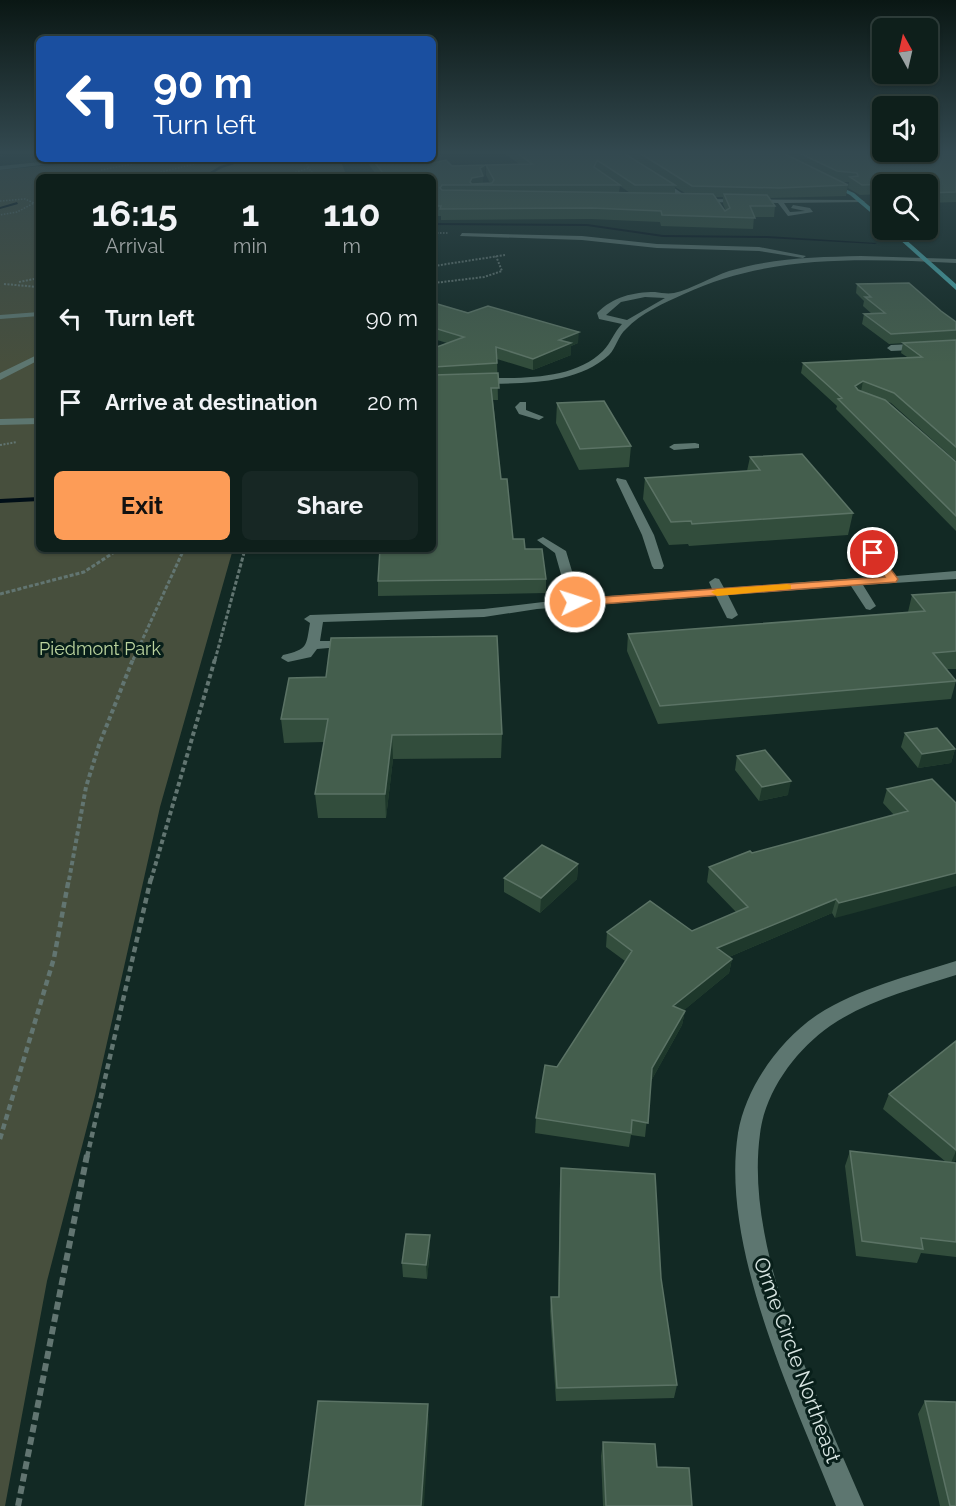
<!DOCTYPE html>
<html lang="en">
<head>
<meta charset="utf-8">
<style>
	body { margin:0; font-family:Raleway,sans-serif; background:#172724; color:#f1f3f6; height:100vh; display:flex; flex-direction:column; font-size:22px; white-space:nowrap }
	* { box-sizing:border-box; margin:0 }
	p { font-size:20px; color:#9ba2a3 }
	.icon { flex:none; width:33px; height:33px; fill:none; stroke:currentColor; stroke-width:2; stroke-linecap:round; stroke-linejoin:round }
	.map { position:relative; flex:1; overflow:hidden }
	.sheet { position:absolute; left:36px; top:174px; width:400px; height:378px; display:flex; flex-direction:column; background:#0e1f1b; border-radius:9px; box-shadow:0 2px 4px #0004,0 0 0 2px #2e3d3a }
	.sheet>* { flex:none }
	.guide { position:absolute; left:36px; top:36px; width:400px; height:126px; border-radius:9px; box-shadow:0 2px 4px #0004,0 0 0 2px #2e3d3a; background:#1a4fa0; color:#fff; overflow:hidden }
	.needle { width:39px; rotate:352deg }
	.controls { position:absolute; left:872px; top:18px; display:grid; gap:12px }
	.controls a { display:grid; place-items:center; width:66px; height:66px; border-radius:9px; background:#0e1f1b; box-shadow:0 2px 4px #0004,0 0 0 2px #2e3d3a; font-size:30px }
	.pin { position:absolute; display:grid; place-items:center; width:51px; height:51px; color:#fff; margin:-26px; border:3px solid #fff; border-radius:50%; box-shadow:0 2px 6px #0007 }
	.me { position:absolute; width:66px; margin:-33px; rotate:86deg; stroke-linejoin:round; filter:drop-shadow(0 0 4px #0008) }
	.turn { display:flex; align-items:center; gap:21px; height:126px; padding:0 18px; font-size:27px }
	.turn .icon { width:78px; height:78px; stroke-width:2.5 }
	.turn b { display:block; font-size:42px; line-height:51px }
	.eta { display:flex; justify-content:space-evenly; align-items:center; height:102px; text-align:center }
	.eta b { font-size:36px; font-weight:700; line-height:42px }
	.button { display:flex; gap:12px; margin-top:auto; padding:12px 18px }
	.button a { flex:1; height:69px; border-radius:9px; background:#fd9c57; color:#111; font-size:24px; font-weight:700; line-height:69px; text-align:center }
	.button a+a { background:#172724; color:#f1f3f6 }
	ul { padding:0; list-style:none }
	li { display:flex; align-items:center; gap:18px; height:84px; padding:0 18px }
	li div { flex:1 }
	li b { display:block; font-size:22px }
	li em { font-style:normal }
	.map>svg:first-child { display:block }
	.green { fill:#474f3d }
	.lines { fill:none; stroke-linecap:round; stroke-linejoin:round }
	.stream { fill:#000e17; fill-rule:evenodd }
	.path-far5 { stroke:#627571; stroke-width:1.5; stroke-dasharray:1.5 1.5; stroke-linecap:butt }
	.path-far4 { stroke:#627571; stroke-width:2; stroke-dasharray:2 1.5; stroke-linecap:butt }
	.path-far3 { stroke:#627571; stroke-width:3; stroke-dasharray:4 2; stroke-linecap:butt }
	.path-far2 { stroke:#627571; stroke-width:4; stroke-dasharray:4.5 3; stroke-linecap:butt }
	.path-far1 { stroke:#627571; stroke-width:4.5; stroke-dasharray:6 4; stroke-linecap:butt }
	.path { stroke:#627571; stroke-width:6; stroke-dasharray:8 4.5; stroke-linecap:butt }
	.minor { fill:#5d7670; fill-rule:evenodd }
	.major { fill:#48aaad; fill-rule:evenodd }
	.wall { fill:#324d3c; fill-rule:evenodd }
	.shaded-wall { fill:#1e382b }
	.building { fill:#445e4d; stroke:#5b7365; stroke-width:1.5 }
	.route { fill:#fd9c57; stroke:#a46539; stroke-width:1.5 }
	.slow { fill:#f59e0b }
	.labels { text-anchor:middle; stroke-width:6; stroke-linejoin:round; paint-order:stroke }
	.park-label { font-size:18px; fill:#bbd49e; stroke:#081f1a }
	.near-street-label { font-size:21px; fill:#d8e5e2; stroke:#081f1a }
</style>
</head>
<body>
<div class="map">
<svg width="956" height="1506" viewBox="0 0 956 1506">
	<rect width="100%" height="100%" fill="#122924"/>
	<path class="green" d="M111,159h229l7,18h-308v372h194l-73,258 -65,289 -48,185 -42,225h-5v-1336z"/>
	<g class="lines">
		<path class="stream" d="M245,159h5l-28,9 -16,9h-4l18,-11z
			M17,202l1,2 -18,5v-2z
			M434,223l153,1 76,11 104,1 110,7 -2,1 -108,-6 -104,-1 -76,-11 -153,-1z
			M39,497v4l-39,2v-4z"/>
		<path class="path-far5" d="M303,159l12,18
			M101,170l58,-11
			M140,177l76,-18
			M281,177l28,-9
			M0,201l25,-2 9,4 -17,9 -17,3
			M434,233h14"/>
		<path class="path-far4" d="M434,266l71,-11
			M19,282l20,-4
			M434,283l50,-6 18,-6 -6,-15
			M4,284l34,3 1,5
			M0,445l17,-3"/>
		<path class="path-far3" d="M0,594l84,-22 35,-23
			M133,660l51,-111
			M215,660l30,-111"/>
		<path class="path-far2" d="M69,880l17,-93 13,-42 34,-86
			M151,880l64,-221"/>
		<path class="path-far1" d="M0,1139l54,-181 15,-80
			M87,1157l64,-279"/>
		<path class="path" d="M18,1506l69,-351"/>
		<path class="minor" d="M71,159h19l-90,11v-4z
			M656,178h4l33,23 -5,1 -32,-22z
			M697,199l165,1 3,2 -81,1 6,9 15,-1 -14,-3 2,-3 17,3 3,4 -25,4 -10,-13 -83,-1z
			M462,233l120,3 75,8 102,3 47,9 -3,2 -44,-7 -102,-3 -75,-8 -122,-4z
			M861,256l95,3v4c-93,-4 -186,-9 -272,31 -20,9 -43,19 -58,35 -8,7 -10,19 -17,26 -34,31 -89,28 -131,29l-5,-3 5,-3c40,0 95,3 125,-27 8,-8 11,-19 19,-27l-23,-5 -2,-6c16,-16 36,-21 58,-21 6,1 13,2 19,1 18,-4 37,-16 55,-22 43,-13 88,-14 132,-15zM645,297l20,1 -38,22 -21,-5 15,-13z
			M39,312v4l-39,3v-4z
			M956,342v6l-65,3 -4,-3 4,-3z
			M39,354v6l-39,20v-7z
			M520,402h6v8l18,7 -5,3 -20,-6 -4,-7z
			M39,418v6l-39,1v-6z
			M695,443l4,1v4l-25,2 -5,-3 5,-3z
			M617,478l9,2 28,55 10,31 -2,3h-8l-2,-3 -10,-31 -26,-55z
			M543,537l23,14 14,47 132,-9 -3,-7 6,-4 4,1 5,9 160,-12 -17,-23 6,-4 4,2 19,25 60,-5v8l-93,6 13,21 -6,4 -4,-1 -15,-23 -123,9 10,20 -6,4 -5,-1 -11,-22 -179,13 -53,8 -161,5 -3,19h20l2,3 -2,3 -23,2 -6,8 -23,5 -7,-4 2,-3c25,-6 23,-8 27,-32l-6,-4 6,-4 174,-6 84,-10 -13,-46 -18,-13z
			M956,961v14c-43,14 -88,25 -126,51 -34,24 -65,65 -70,108 -16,117 59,265 104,372h-28c-42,-106 -116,-258 -98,-373 8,-46 41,-92 79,-118 42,-27 92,-39 139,-54z"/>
		<path class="major" d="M827,181l27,12 28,24v5l-32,-27 -23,-12z
			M889,230h6l61,54v6z"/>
	</g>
	<path class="wall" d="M503,152h453v50l-29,1v-19h-45v10l-22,1 -12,-7 1,-6h-8l7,3 -2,11 -77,2 6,8 -1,11h-20l-1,12 -92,-3 -1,-4 -69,-3 -150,1v-4h-7v-39h-56l-13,-18h63l5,4 19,3 33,-1v10l-2,1v7h7l-4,-8v-10l33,-1zM620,186l10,7 -11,-1zM675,187l10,6h-10zM715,197h8v7l3,7h-1z
		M857,284l84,27 15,11v139l-65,-58 -5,-2 70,61v69l-120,-122 1,-3 -36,-33 2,-10 104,-6 -6,-4 2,-10 53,-3 -67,4 -27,-20 2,-10h8l-9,-8 1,-5 -8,-8z
		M434,303l144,40 -7,3v9l-38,15 -36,-11 1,41h-5l8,79 12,60 12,10 21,30v14l-168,3v-15l56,-32v-201l13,-5 -13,-4z
		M557,403l74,43 -2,21 -50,3 -23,-47z
		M750,457l103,56 -5,22 -159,11 -1,-2 -19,1 -26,-46 2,-21 102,-7z
		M956,592v77h-9l9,12 -5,18 -293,25 -31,-73 1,-17 280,-22 4,-17z
		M289,678l213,56 -1,24 -108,1 -7,59h-68l-3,-24 9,-52 -40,1 -3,-24z
		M905,733l50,16 -4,14 -33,5 -17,-21z
		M737,756l51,39 -29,6 -24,-31z
		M932,779l-97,139 -3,-5 -103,44 3,2 -3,14 -45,37 1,1 -3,14 -31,56 -6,56 -14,-2 -2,12 -94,-14 1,-15 21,-51 68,-106 -19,-14 1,-15 85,-1 44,-19 -29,-30 2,-15 43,-14 142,-38 -11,-12 4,-14z
		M578,864l-1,15 -37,34 -36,-21v-14z
		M956,1041v119l-3,2 3,1v94l-35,-4 -4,10 -61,-7 -11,-90 5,-15 96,11 -63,-53 6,-15z
		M561,1168l100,110 16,107 -3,13 -118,3 -6,-90 1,-14h7l2,-114z
		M430,1250l-3,29 -24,-2 -1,-14z
		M925,1401l31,105h-16l-22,-92z
		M603,1442l54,25 35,39h-89l-2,-50z"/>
	<path class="shaded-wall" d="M0,152h9l-9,6z
		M485,165v10l-2,1v9h-13v-3l2,-4 8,-10z
		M579,332l-1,11 -7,3v9l-38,15v-11l26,-19z
		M863,381l-2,11 -8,5 2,-11z
		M392,735l1,24 -7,59 -1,-24z
		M955,749l-4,14 -33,5 4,-14z
		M791,781l-3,14 -29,6 3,-14z
		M578,864l-1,15 -37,34 1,-15z
		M956,873v13l-121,32 4,-15z
		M836,899l-4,14 -117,50 2,-15z
		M732,959l-3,14 -58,48 2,-15z
		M685,1011l-3,14 -32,58 2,-15z
		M956,1151v9l-6,5z
		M430,1235v15l-3,29 -1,-14z
		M428,1404l1,20 -5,82h-3z"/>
	<path class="building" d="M516,152h106l53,33h-40l-38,-25 -3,7 26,18h-178l-2,3 2,2 271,4 12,17 5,-3 -6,-14 43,1 8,11h-25l5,12 -93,-3 -1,-4 -69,-3 -152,1 1,-3h-7v-29h-48l-14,-18h56l5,4 13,-3 6,6 33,-1 -5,3 3,8 -11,2 -2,4 2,2 20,-1 2,-3 -8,-15 46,-1z
		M638,152h143l67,33 -69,3 -87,-2z
		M797,152h159v40l-29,1v-9h-40l-25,1 -12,-8 8,-1 -1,-3 -20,-2z
		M909,283l32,28 15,11v8l-65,4 -27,-20 21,-1 -20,-16h6l-14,-13z
		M434,303l34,10 20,-7 91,26 -20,8 12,3 -38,16 -37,-12 1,16 -63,4v-19l30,-11 -30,-9z
		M956,340v107l-62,-54 -31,-12 -8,5 3,4 27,10 71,62v54l-118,-117 4,-1 -39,-35 119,-6 -19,-14z
		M498,373l1,15h-8l10,91h6l6,60h11l1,10h17l4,30 -168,2 2,-32h54v-175v1z
		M604,401l27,45 -51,3 -23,-46z
		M802,454l51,59 -161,11 -1,-3 -20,1 -26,-44 115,-8 -10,-13z
		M956,592v59l-23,2 23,28 -296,25 -32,-72 297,-23 -13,-16z
		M497,636l5,98 -110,1 -7,59h-70l13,-75h-47l8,-41 37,-1 5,-39z
		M937,728l18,21 -33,5 -17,-21z
		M765,750l26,31 -29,6 -25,-31z
		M932,779l24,24v70l-117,30 -3,-4 -119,49 15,11 -59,47 12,5 -33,57 -4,55 -16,-3 -1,13 -95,-15 9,-53 12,2 75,-116 -25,-19 43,-31 42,30 56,-24 -39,-40 41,-16 2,2 156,-42 -21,-22z
		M542,845l36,19 -37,34 -37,-20z
		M956,1041v109l-67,-56z
		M850,1151l106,12v79l-35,-4 2,11 -61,-8z
		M561,1168l94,6 6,104 16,107 -120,3 -6,-91h8z
		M406,1234l24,1 -4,30 -24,-2z
		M318,1401l110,3 -7,102h-116z
		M925,1401l31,1v104h-6z
		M603,1442l52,2 2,23 32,1 3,38h-86z"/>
	<linearGradient id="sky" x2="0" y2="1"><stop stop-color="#0a1714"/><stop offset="0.42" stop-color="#334950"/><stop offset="1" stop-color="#334950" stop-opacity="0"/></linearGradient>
	<rect width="956" height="363" fill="url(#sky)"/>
	<path class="route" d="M869,551h8l21,28 -2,3 -321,24 -6,-4 6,-3 310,-22 -17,-24z"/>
	<path class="slow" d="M787,584l4,1v4l-74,7 -6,-4 6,-3z"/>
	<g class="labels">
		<g class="park-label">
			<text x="100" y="655">Piedmont Park</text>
		</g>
		<g class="near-street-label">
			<text transform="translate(797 1360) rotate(70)" y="7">Orme Circle Northeast</text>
		</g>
	</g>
</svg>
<div class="controls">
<a><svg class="needle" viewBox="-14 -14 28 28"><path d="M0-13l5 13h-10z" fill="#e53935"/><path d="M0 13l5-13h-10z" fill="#9ba2a3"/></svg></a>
<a><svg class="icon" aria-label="sound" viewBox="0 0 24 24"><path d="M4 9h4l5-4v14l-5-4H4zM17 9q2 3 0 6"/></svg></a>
<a><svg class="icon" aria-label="search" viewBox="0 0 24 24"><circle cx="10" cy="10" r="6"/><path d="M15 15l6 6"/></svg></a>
</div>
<div class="pin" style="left:873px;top:553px;background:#d93025"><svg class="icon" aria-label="arrive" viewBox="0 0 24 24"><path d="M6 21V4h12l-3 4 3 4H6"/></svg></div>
<svg class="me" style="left:575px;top:602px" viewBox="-20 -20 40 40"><circle r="17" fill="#fd9c57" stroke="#fff" stroke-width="3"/><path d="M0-11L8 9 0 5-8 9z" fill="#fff"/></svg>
<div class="guide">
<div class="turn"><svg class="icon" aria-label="left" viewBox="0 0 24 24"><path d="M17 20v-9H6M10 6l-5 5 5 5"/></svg><div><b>90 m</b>Turn left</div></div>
</div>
<section class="sheet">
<div class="eta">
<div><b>16:15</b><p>Arrival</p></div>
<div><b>1</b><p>min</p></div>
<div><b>110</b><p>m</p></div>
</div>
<ul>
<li><svg class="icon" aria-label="left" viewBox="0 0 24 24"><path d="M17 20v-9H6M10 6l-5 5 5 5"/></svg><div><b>Turn left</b></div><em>90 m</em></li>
<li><svg class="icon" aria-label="arrive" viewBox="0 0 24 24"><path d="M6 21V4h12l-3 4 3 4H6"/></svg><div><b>Arrive at destination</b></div><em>20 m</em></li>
</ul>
<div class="button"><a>Exit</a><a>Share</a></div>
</section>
</div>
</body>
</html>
